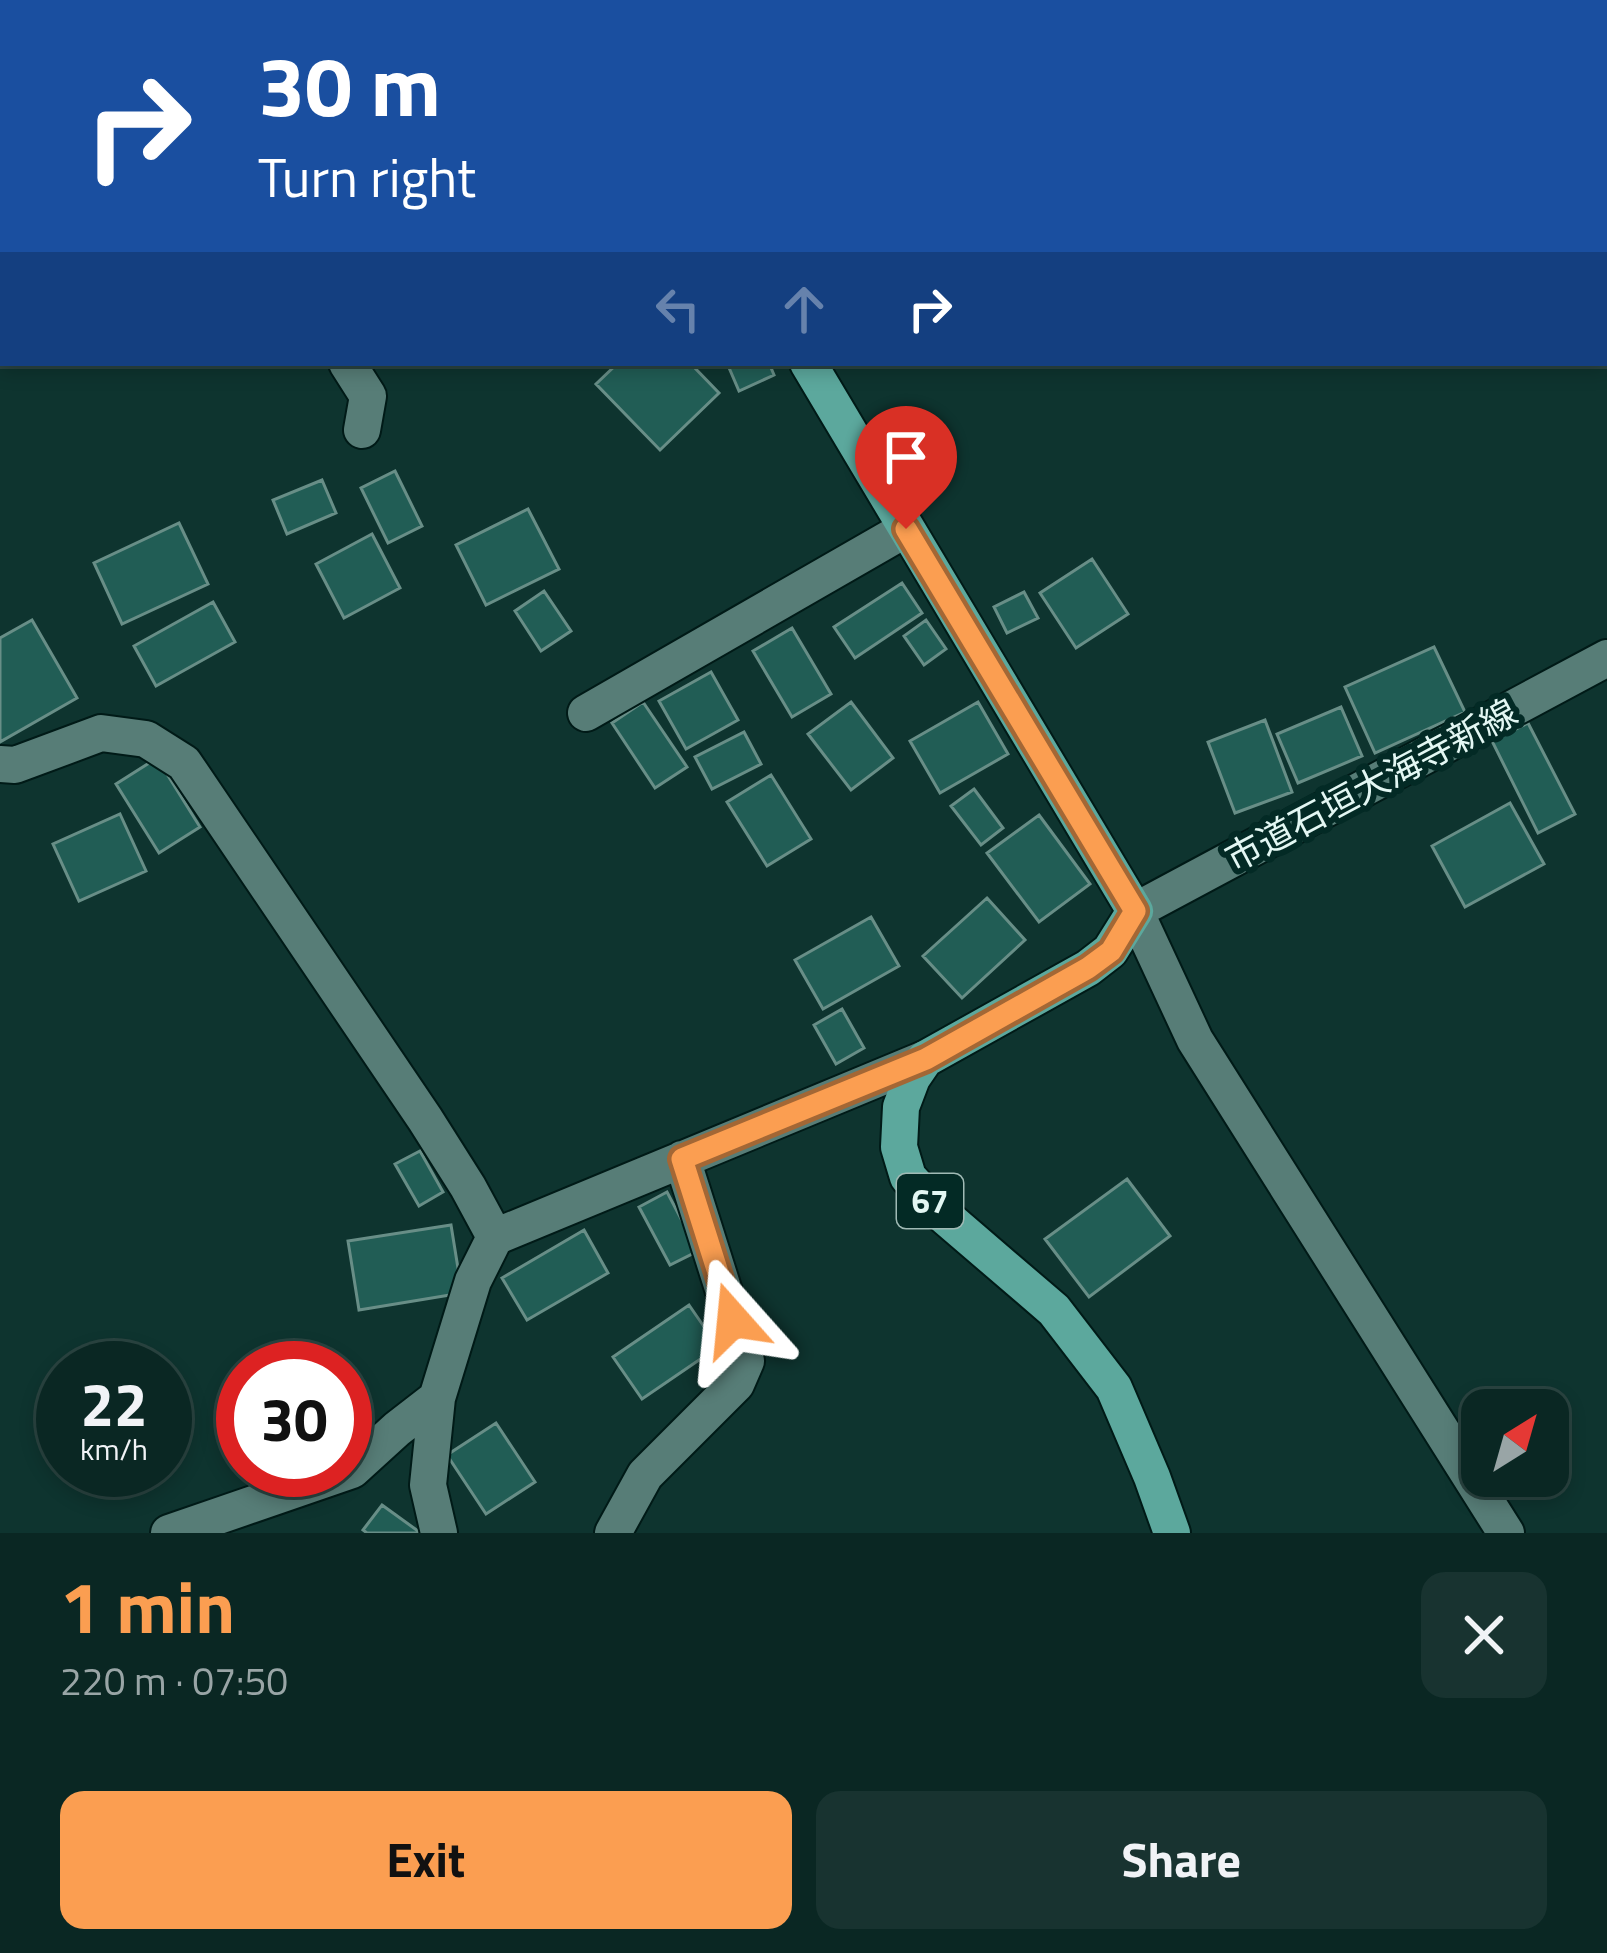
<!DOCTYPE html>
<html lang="en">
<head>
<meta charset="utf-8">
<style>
	body { margin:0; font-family:"Titillium Web","Noto Sans JP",sans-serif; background:#183330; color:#f1f3f6; height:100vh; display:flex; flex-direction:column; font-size:45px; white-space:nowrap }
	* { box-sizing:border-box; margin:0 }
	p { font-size:39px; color:#99a5a6 }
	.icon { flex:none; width:66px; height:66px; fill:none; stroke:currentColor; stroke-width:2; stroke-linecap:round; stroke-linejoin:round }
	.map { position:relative; height:1533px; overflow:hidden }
	.drawer { display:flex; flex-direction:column; background:#0a2723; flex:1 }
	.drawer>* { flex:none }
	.guide { position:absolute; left:0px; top:0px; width:1608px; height:366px; box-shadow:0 6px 18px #0003,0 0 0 3px #2a4441; background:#1a4fa0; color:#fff; overflow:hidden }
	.needle { width:78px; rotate:37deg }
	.tools { position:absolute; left:1461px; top:1389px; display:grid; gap:24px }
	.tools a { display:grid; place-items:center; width:108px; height:108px; border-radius:24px; background:#0a2723; box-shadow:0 6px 18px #0003,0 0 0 3px #2a4441; font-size:60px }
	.speed { position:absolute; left:36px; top:1341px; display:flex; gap:24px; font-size:60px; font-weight:700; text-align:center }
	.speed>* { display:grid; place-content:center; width:156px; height:156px; border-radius:50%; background:#0a2723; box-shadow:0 6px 18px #0003,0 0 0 3px #2a4441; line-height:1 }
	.speed small { font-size:30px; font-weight:400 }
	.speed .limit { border:18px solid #d22; background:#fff; color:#111 }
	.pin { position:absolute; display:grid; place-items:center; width:102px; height:102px; color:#fff; margin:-123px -51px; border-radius:50% 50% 50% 0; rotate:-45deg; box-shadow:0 0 12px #0007 }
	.pin .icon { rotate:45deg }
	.me { position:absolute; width:132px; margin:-66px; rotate:342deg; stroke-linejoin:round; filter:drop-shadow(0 0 9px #0008) }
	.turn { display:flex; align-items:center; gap:42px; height:252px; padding:0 60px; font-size:54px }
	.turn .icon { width:156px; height:156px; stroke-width:2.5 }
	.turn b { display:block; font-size:84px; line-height:102px }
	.lanes { display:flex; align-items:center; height:114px; padding:0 60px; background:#0003; justify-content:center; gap:60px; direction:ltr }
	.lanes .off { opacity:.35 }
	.round { display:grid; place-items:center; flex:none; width:126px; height:126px; border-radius:24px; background:#183330 }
	.overview { display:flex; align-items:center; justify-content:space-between; height:204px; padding:0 60px }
	h1 { font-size:72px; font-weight:700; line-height:90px; color:#fb9e51 }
	.action { display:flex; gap:24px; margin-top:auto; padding:24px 60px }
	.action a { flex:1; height:138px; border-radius:24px; background:#fb9e51; color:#111; font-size:48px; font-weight:700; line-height:138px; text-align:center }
	.action a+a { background:#183330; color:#f1f3f6 }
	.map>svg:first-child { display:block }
	.building { fill:#215d55; stroke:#688e87; stroke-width:3 }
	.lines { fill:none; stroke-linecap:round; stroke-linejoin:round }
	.minor-casing { stroke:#001a17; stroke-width:40 }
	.major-casing { stroke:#001a17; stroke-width:40 }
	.minor { stroke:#577d77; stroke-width:36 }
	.major { stroke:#5ca89d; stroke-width:36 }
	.route-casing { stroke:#a36735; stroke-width:30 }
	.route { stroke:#fb9e51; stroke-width:21 }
	.labels { text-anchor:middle; stroke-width:12; stroke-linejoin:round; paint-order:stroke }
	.shield { fill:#032a25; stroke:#a0bab5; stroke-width:3 }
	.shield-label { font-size:33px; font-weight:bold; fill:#e3f7f3 }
	.street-label { font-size:36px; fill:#e3f7f3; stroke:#032a25 }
</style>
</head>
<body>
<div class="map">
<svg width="1607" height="1533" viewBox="0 0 1607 1533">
	<rect width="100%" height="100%" fill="#0e342f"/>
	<path class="building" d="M618,363h72l29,30 -59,57 -64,-66z
		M727,363h42l5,12 -35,16z
		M395,471l27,55 -34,17 -27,-55z
		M322,480l14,33 -49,21 -14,-34z
		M528,509l31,60 -73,36 -30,-60z
		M179,523l29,61 -86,40 -28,-61z
		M372,534l28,54 -56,30 -28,-54z
		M1092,559l36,55 -52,34 -36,-55z
		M902,583l20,30 -67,45 -21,-31z
		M544,591l27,40 -30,20 -26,-40z
		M1024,592l14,26 -31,15 -13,-26z
		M213,602l22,40 -79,44 -22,-40z
		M32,620l45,78 -77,44v-104z
		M926,620l20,29 -22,16 -20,-29z
		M792,628l39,66 -39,23 -39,-66z
		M1434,647l31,65 -90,41 -30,-66z
		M711,672l27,48 -52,29 -27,-48z
		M643,702l44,65 -32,21 -43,-65z
		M851,702l42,56 -42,32 -43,-56z
		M978,702l30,52 -68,39 -30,-52z
		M1341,707l21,49 -64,27 -21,-49z
		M1265,720l27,72 -57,21 -27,-71z
		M1528,723l47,91 -37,19 -46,-92z
		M744,732l17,32 -49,25 -17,-32z
		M157,758l43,69 -41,26 -43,-69z
		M771,775l40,64 -44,27 -40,-64z
		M974,789l29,39 -22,17 -30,-39z
		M1510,803l34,61 -79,43 -33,-61z
		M120,814l26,57 -67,30 -26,-57z
		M1039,815l51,69 -51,38 -52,-69z
		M987,898l38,42 -63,58 -39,-42z
		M871,917l28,49 -76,43 -28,-49z
		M842,1009l22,39 -28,16 -22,-39z
		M420,1151l23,41 -24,14 -24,-42z
		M1127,1179l43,57 -81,61 -44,-58z
		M667,1192l31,59 -28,14 -31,-58z
		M451,1225l11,68 -103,17 -11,-69z
		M584,1230l24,43 -81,47 -25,-42z
		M689,1305l29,42 -76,52 -29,-42z
		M496,1423l39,59 -49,32 -39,-59z
		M382,1505l36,26 -1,2h-50l-4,-3z"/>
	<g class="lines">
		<defs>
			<path id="minor" d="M157,3l4,-3
				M0,107l3,-2
				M347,363l21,33 -6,34
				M586,713l320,-184
				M0,764l15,1 86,-32 45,6 38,24 241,356 43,68 27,50
				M169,1533l183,-63 45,-41 40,-31
				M439,1533l-11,-48 9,-87 36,-117 22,-44 430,-178
				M613,1533l32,-58 91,-91 10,-23 -64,-202
				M1506,1533l-311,-493 -60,-129 472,-253"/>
			<path id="major" d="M593,0l2,3
				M808,363l327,548 -25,40 -22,17 -163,91 -13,19 -11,29 -2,40 9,30 33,36 113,97 60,78 38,89 20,56"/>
		</defs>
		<use href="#minor" class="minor-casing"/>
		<use href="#major" class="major-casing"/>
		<use href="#minor" class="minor"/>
		<use href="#major" class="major"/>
	</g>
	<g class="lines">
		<defs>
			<path id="route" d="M733,1320l-51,-161 244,-100 162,-91 23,-17 24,-40 -229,-382"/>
		</defs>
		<use href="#route" class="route-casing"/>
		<use href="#route" class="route"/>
	</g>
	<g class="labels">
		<rect class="shield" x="897" y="1174" width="66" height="54" rx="9"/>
		<g class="shield-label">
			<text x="930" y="1213">67</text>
		</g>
		<g class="street-label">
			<text transform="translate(1371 785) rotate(-28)" y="13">市道石垣大海寺新線</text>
		</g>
	</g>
</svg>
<div class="tools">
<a><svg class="needle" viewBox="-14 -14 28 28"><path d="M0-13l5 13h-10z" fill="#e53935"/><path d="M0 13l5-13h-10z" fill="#99a5a6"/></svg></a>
</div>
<div class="speed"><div>22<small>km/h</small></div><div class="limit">30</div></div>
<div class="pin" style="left:906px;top:529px;background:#d93025"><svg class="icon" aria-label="arrive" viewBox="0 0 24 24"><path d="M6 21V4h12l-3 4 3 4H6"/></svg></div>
<svg class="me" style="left:733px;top:1320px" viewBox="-20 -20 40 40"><path d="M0-17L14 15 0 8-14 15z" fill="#fb9e51" stroke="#fff" stroke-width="4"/></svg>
<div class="guide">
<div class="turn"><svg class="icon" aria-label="right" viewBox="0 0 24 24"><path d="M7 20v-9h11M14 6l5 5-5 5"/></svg><div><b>30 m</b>Turn right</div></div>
<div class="lanes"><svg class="icon off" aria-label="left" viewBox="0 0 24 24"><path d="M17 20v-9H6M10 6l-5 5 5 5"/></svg><svg class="icon off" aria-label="ahead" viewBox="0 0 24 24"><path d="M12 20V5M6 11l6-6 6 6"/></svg><svg class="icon" aria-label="right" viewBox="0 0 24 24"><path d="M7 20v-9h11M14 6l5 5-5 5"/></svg></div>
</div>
</div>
<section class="drawer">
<div class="overview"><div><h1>1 min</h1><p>220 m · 07:50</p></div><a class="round"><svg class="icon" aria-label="close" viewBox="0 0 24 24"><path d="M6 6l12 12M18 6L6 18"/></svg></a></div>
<div class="action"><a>Exit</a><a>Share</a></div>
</section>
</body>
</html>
